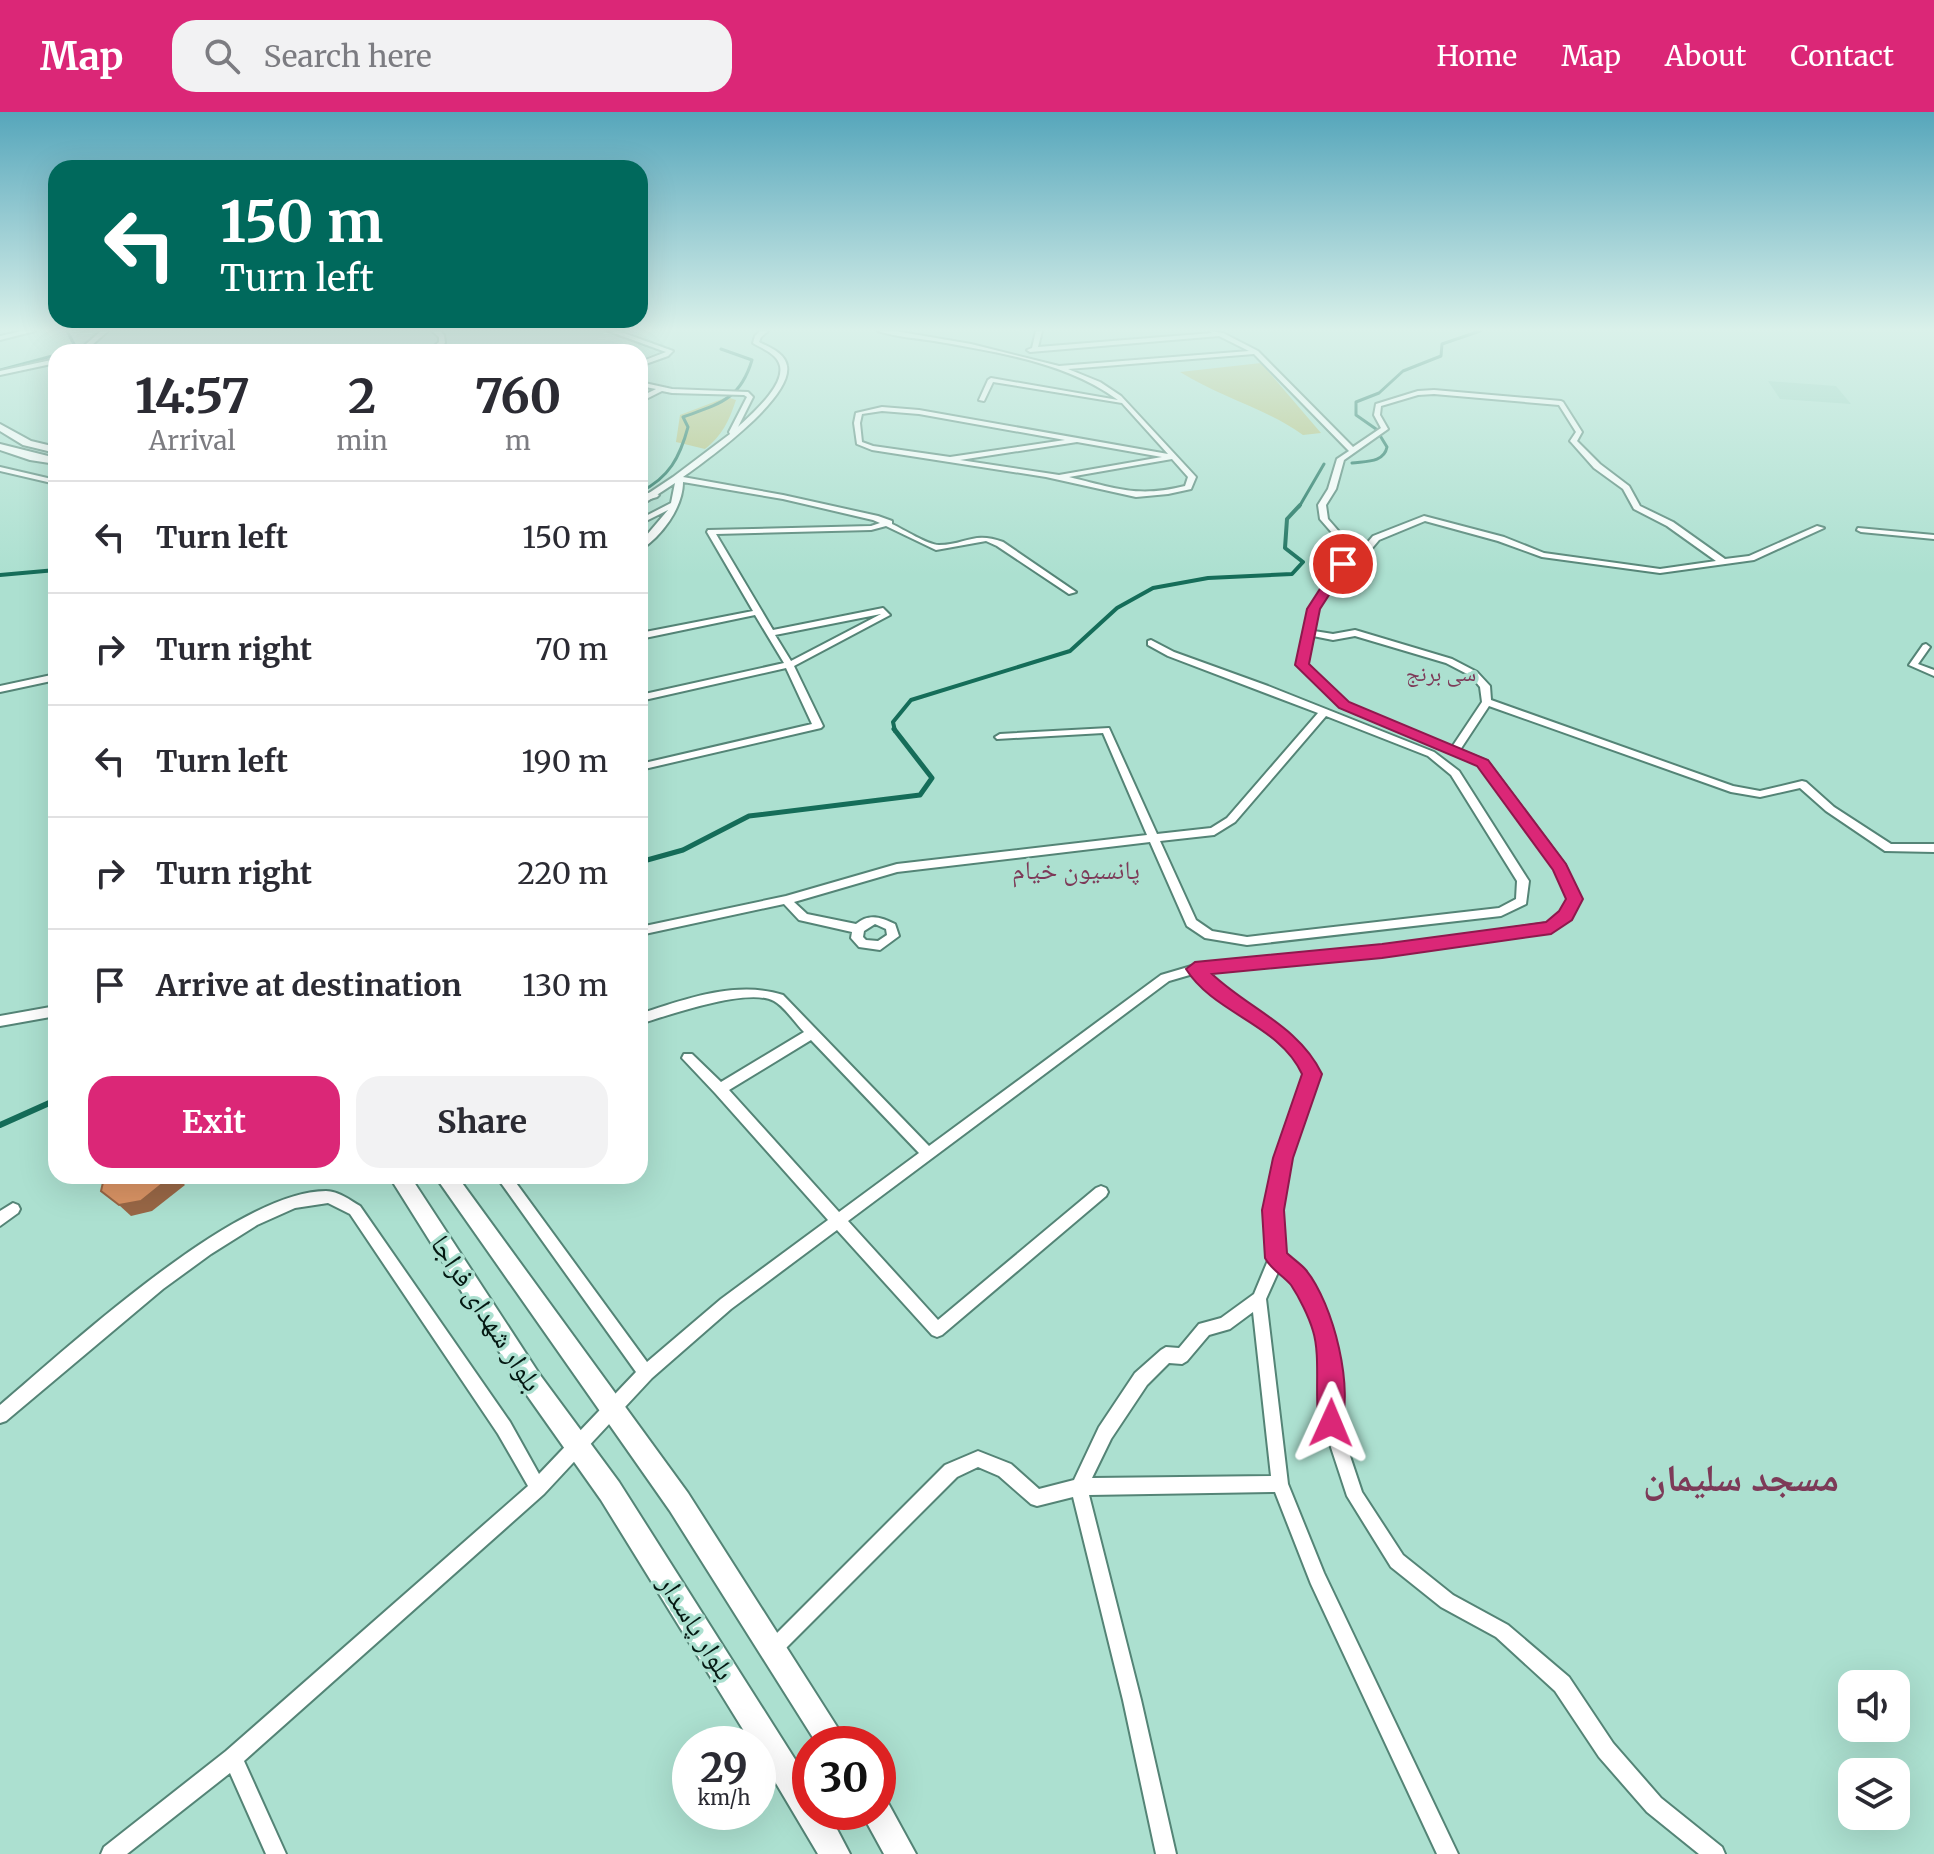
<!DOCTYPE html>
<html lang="en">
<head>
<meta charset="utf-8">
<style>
	body { margin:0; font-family:Merriweather,"Noto Naskh Arabic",serif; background:#f2f2f3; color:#2b2b33; height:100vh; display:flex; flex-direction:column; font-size:30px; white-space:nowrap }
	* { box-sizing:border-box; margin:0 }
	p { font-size:26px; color:#7c7c81 }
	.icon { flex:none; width:44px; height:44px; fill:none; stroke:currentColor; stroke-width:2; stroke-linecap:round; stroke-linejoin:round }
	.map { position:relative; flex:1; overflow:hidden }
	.sheet { position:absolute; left:48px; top:232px; width:600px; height:840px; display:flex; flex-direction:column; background:#fff; border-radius:24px; box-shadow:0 8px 32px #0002 }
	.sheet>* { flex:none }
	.hud { position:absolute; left:48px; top:48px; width:600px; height:168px; border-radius:24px; box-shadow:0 8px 32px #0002; background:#00695c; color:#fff; overflow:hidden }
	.fabs { position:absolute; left:1838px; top:1558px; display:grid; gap:16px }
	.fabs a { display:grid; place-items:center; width:72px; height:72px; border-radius:16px; background:#fff; box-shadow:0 8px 32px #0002; font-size:40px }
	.speed { position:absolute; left:672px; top:1614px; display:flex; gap:16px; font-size:40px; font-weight:700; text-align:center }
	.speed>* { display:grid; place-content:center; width:104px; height:104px; border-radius:50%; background:#fff; box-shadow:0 8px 32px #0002; line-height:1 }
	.speed small { font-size:20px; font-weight:400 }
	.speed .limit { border:12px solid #d22; background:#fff; color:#111 }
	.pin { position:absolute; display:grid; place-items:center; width:68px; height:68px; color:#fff; margin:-34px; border:4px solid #fff; border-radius:50%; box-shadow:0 2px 8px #0007 }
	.me { position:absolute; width:88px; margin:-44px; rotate:1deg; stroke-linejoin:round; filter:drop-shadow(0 0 6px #0008) }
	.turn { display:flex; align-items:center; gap:28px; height:168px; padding:0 40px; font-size:36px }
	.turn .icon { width:104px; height:104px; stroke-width:2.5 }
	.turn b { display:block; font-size:56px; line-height:68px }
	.eta { display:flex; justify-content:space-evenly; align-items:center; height:136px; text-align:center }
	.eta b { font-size:48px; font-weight:700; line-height:56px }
	.cta { display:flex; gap:16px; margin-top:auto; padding:16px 40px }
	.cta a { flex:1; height:92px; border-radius:24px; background:#db2777; color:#fff; font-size:32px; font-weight:700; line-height:92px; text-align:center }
	.cta a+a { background:#f2f2f3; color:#2b2b33 }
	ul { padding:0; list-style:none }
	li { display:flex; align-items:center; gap:24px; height:112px; padding:0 40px; border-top:2px solid #e1e1e2 }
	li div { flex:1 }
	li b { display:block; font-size:30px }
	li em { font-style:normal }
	header { display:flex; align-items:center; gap:48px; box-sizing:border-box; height:112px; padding:0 40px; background:#db2777; color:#fff }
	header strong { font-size:38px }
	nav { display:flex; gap:44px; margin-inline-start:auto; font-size:28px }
	.search { width:560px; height:72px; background:#f2f2f3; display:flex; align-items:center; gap:20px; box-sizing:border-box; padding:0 28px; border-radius:24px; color:#7c7c81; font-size:30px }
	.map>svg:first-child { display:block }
	.built { fill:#98d3c1 }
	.green { fill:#b5bd76 }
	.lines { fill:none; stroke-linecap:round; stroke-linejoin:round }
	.stream-far3 { stroke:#156d59; stroke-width:3 }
	.stream-far2 { stroke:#156d59; stroke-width:4 }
	.stream-far1 { stroke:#156d59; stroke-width:5 }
	.stream { stroke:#156d59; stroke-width:6 }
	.minor-casing { stroke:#548476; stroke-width:4 }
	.primary-casing { stroke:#548476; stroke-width:4 }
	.minor { fill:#fff; fill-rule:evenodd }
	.primary { fill:#fff; fill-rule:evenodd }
	.shaded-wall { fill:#986746 }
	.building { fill:#d99364; stroke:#986746; stroke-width:2 }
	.route { fill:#db2777; stroke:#8e194d; stroke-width:2 }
	.labels { text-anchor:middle; stroke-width:7; stroke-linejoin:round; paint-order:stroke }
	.far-neighbourhood-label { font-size:22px; fill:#7d3a58; stroke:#ace0d0 }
	.neighbourhood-label { font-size:26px; fill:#7d3a58; stroke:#ace0d0 }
	.near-street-label { font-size:28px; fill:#041812; stroke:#ace0d0 }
	.near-district-label { font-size:38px; font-weight:bold; fill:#7d3a58; stroke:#ace0d0 }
</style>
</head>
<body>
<header>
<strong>Map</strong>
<div class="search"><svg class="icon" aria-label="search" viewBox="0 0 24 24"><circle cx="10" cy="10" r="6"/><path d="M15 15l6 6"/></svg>Search here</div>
<nav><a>Home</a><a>Map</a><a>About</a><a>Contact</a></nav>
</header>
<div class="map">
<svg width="1934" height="1742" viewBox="0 0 1934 1742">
	<rect width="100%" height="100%" fill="#ace0d0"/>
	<path class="built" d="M1768,269l68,5 15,18 -71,-5z"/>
	<path class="green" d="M1261,251l60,70 -18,2c-38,-27 -83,-38 -123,-63z
		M727,285l9,3c-7,21 -14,36 -31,49l-29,-7 4,-27z"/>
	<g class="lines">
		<path class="stream-far3" d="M66,240l10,-4 -9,-17
			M0,258l56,-15
			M1352,351c13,-2 32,0 35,-16l-11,-18 -20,-14v-13l23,-9 24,-22 38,-15 1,-12 38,-13
			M640,380c29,-14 40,-35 48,-65l-5,-10c36,-13 57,-17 69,-57l-31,-11
			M1299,395l25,-43"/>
		<path class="stream-far2" d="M0,463l56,-5
			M895,619l-2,-9 18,-22 159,-49 47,-43 36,-20 55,-10 84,-4 11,-12 -18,-14 2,-29 13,-14"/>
		<path class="stream-far1" d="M640,750l43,-12 66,-34 171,-21 12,-17 -38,-49"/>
		<path class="stream" d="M0,1013l56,-25"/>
		<defs>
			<path id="minor" d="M22,219h13l-35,9v-4z
				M101,219h7l-24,21h-7z
				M432,219h8l4,4 1,8 -11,9h-7l12,-10v-5z
				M608,219h10l55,20 -5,5 -28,10v-4l26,-10z
				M760,219h8l-7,6 -2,5c10,5 26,11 28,24 6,32 -80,94 -104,111l100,18 95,21 14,5v3c11,5 36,21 47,21 27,0 34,-14 64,-3l73,50 -7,2 -72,-48 -11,-5 -50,9 -50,-24 -15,4 -155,4 57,96 110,-22 7,7 -96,51 29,60 -2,2 -181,42v-6l172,-40 -26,-56 -146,33v-6l144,-32 -29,-48 -115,24v-6l113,-22 -46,-79 1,-2 163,-4 9,-3 -7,-3 -90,-21 -100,-17c0,26 -22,55 -43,68v-7l28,-33 -28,14v-5l31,-16 4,-20 -32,21h-3v-5l33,-22 57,-43 -1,-2 18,-35 -3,-2 -72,-2 -10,-2 -22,11v-5l16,-8 -16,-3v-4l32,7 76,3 5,5 -15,30c14,-13 50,-44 41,-64 -4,-10 -18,-15 -26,-20l2,-7zM881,502l-90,47 -16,-26z
				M878,219h17l76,13 88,22 190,-15 -30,-15 -189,16 -3,-2 5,-2 4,-17h6l-4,16 174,-14 -2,-2 13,2 35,18 95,96 28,-19 -7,-13 2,-11 42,-13 16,-1 127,11 2,1 19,30 -5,9 23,23 29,22 11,20 33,16 52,37 24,-3 68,-30 7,2 -70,32 -94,13 -118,-16 -44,-16 -73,-20 -46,19 -27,32 -13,4 -21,33 -4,22 19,3 22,-4 97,29 25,13 13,14 1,14 242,86 27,5 42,-10 4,1 28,25 57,37h43v8l-49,-1 -59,-40 -26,-23 -40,9 -29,-5 -242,-86 -29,44 27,11 78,104 15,34 -10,19 -19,13 -169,24 -176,17c38,37 86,53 112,102l-28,84 -10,52 3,45 21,18 29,57 7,55 -1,38 23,69 41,63 50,40 55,30 61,52 44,66 48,55 61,49 3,7h-26l-52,-42 -48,-55 -44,-66 -59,-54 -55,-30 -50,-40 -44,-71 -24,-73 1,-38 -7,-54 -23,-48 -15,-13 -13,29 22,185 36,89 134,281h-21l-126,-270 -36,-92 -186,3 52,205 35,154h-20l-33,-154 -50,-203 -36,9 -6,-2 -32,-28 -21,-9 -21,10 -178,178 -6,3 -6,-3 -3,-6 3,-6 178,-178 33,-14 33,13 28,25 35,-9 25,-53 36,-54 26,-23 5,-3 13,1 20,-24 22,-6 33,-24 15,-36 -3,-48 10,-52 30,-84c-20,-35 -54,-51 -85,-74 -10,-8 -19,-17 -28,-26l-24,7 -321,240 90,99 158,-132 5,-2 5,2 2,4 -2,4 -164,139 -5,2 -5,-2 -95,-105 -106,79 -79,69 -108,116 -300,267 42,93h-20l-36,-81 -103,81h-26l3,-7 122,-96 302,-265 -30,-52 -148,-220 -22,-11 -33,5 -38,17 -46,29 -48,35 -157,132 -6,2v-18c70,-59 236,-214 326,-214 12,0 24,9 34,15l150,216 29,52 97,-102 -140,-196h15l136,186 74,-63 107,-79 -113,-127 -33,-35 2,-4h8l29,28 83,-50c-9,-9 -19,-25 -30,-31 -26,-14 -106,14 -134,23v-10c45,-15 97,-34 143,-19l146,151 232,-171 34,-10 187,-18 166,-24 14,-11 6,-13 -12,-30 -77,-104 -138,-58 -43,-42 12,-56 37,-59 -27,-31 -2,-14 10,-16 9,-30 12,-8 -95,-97 -186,15 32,13 21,14 75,81 -5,12 -23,5 -32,3 -90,-20 -174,-27 -15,-6 -3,-21 2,-10 26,-6 37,3 249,44 -46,-51 -129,-21 -9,19 -5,-1 9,-20 3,-2 127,22c-52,-38 -122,-48 -184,-59 -18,-3 -38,-4 -56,-10zM1434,282l125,11 17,27 -6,9 1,1 23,26 29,21 11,20 33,17 49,35 -56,8 -116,-16 -40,-16 -80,-21 -51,20 -27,32 -3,1 12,-19 -27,-31 -2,-14 10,-16 8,-29 44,-31 -8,-14 1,-9 37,-11zM882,299l37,3 146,26 -115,17 -77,-11 -11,-4 -2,-19 2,-9zM1077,330l85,15 -103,18 -99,-15zM1172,347l16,18 -3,9c-48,12 -70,2 -116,-9zM1313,524l20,4 22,-4 91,27 25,13 9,11 2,15 -30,45 -105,-44 -40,-39zM811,928l108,113 -80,59 -110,-122zM1253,1200l18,164 -179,2 19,-39 36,-54 22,-22 13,1 5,-3 22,-26 21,-6z
				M56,247v4l-56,12v-4z
				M0,355l56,13v4l-56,-13z
				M1858,416l76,7v4l-73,-7 -4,-2z
				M1151,528l23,12 94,34 166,66 25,19 68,107 2,3 -3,23 -25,12 -254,29 -42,-7 -18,-12 -37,-84 -253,30 -103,30 13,12 49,10c13,-11 25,-7 39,0l4,12 -19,14 -21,-3 -8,-9 1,-6 -53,-12 -15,-16 -144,31v-8l146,-31 111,-32 250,-29 -44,-102 -106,6 -2,-2 5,-3 109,-6 48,106 54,-6 16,-10 91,-105 -150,-57 -20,-11v-4zM1326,604l102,40 23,19 66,106 -1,18 -17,9 -252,29 -35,-6 -16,-11 -36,-79 54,-6 21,-13zM875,812l11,5 1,6 -9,6 -12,-1 -3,-3 1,-6z
				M1926,532l4,3 -12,17 16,6v6l-25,-11 14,-20z
				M56,562v6l-56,12v-6z
				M56,894v10l-56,10v-10z
				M13,1091l5,2 2,4 -2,4 -18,13v-15z"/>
			<path id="primary" d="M0,312l31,17 25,6v6l-33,-8 -23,-14z
				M0,332l56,14v6l-26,-4 -30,-10z
				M653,380l6,3 -2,2 -17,5v-7z
				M389,1064h21l130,199 79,107 191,301v29h18l22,42h-32l-60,-101v-9h-6l-151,-244 -77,-109z
				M435,1064h22l231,317 160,251h-31l-147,-233z
				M878,1686l9,3 29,53h-32l-23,-42h17z"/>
		</defs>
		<use href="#minor" class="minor-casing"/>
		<use href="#primary" class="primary-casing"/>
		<use href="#minor" class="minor"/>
		<use href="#primary" class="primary"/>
	</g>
	<path class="shaded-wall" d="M172,1064h4l9,9 -33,26 -21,5 -12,-11z"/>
	<path class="building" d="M106,1064h66l-31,25 -22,4 -18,-14 3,-13z"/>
	<linearGradient id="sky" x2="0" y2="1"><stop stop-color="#56a6bb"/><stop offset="0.47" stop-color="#daf1ea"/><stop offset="1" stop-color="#daf1ea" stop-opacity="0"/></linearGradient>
	<rect width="1934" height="463" fill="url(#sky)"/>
	<path class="route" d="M1338,449l11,3 -29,45 -11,55 40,38 139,58 78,104 17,35 -11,21 -21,14 -169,24 -170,16c37,35 87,52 110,100l-29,84 -9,52 3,43c6,6 14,11 19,17 27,33 50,121 33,162l-8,3 -9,-3c-10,-24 0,-72 -9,-101 -4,-14 -14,-34 -22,-46 -8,-10 -20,-15 -26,-27l-3,-48 11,-52 29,-84c-23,-50 -88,-60 -116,-105l9,-7 187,-18 164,-22 13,-11 7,-12 -13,-29 -76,-104 -138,-58 -44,-43 12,-56z"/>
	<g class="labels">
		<g class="far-neighbourhood-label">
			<text x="1441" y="569">سی برنج</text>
		</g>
		<g class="neighbourhood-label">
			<text x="1076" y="767">پانسیون خیام</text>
		</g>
		<g class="near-street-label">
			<text transform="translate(487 1201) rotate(57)" y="10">بلوار شهدای فراجا</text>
			<text transform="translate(697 1515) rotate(58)" y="10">بلوار پاسدار</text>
		</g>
		<g class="near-district-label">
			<text x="1741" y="1379">مسجد سلیمان</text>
		</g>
	</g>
</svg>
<div class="fabs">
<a><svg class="icon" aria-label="sound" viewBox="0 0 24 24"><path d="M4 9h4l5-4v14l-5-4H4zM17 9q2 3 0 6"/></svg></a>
<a><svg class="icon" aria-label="layers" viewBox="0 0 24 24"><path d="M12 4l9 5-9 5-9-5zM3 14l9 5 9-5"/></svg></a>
</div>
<div class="speed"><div>29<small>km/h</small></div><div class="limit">30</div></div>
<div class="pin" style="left:1343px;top:452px;background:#d93025"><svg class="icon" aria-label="arrive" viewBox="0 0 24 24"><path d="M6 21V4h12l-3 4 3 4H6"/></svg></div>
<svg class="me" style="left:1331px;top:1311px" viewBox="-20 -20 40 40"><path d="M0-17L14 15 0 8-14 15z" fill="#db2777" stroke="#fff" stroke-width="4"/></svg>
<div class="hud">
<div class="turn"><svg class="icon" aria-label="left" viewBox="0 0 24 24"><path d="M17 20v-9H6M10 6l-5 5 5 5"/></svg><div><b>150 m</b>Turn left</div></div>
</div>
<section class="sheet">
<div class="eta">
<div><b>14:57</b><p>Arrival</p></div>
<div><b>2</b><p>min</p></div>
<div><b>760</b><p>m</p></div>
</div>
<ul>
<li><svg class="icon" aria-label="left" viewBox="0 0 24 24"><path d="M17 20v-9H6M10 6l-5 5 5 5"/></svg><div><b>Turn left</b></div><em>150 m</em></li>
<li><svg class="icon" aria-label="right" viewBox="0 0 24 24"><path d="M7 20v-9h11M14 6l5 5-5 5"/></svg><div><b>Turn right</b></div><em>70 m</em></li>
<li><svg class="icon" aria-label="left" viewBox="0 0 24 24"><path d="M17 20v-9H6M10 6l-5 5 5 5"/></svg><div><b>Turn left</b></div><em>190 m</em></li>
<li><svg class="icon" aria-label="right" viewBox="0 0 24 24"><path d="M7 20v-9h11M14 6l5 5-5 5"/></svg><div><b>Turn right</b></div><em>220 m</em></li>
<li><svg class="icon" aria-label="arrive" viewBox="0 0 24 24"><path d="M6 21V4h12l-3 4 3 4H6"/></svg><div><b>Arrive at destination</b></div><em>130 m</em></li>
</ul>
<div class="cta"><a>Exit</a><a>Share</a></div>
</section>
</div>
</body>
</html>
